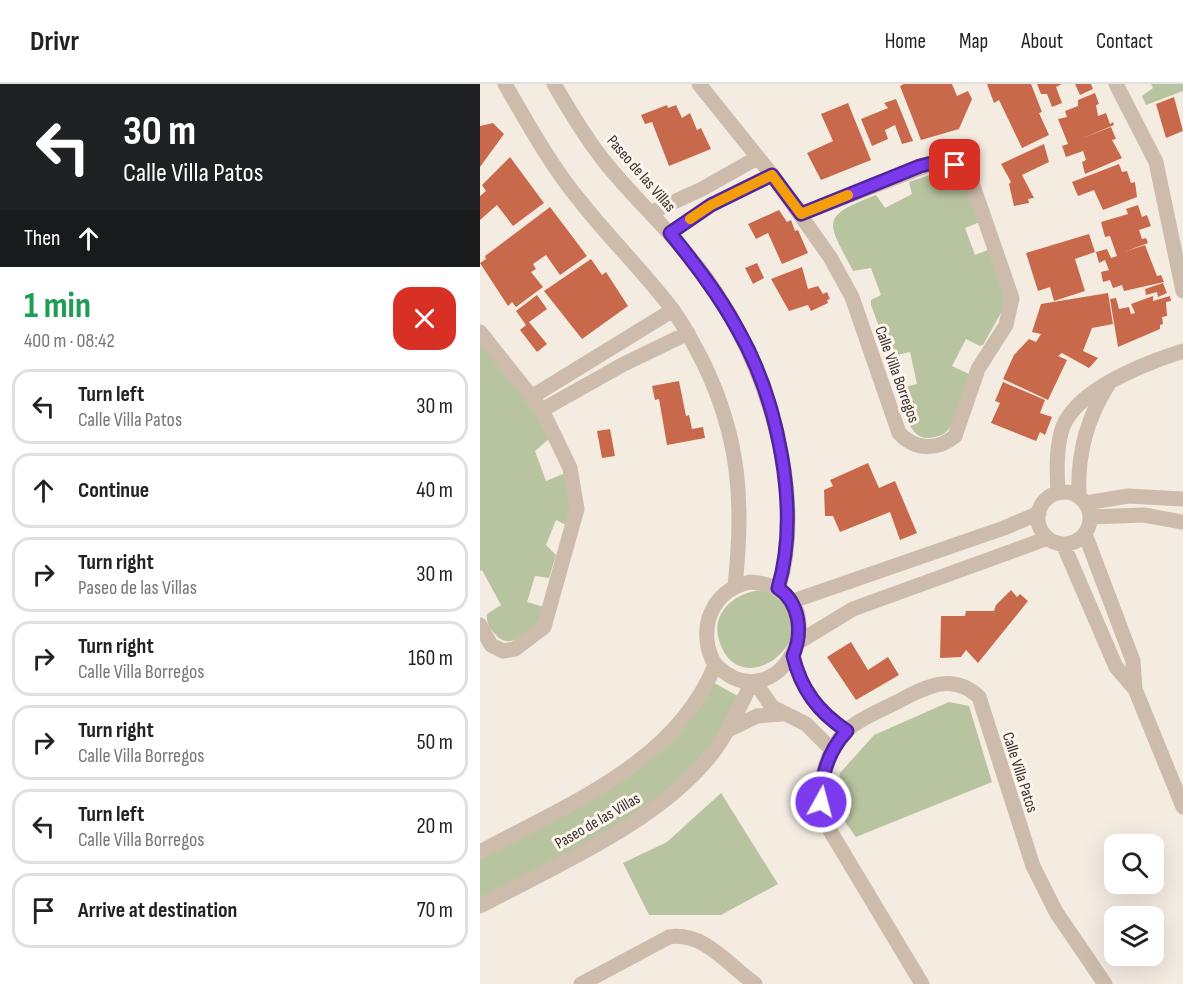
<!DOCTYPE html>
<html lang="en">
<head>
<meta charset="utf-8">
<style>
	body { margin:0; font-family:"Sofia Sans Condensed",sans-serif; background:#f2f2f2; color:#222; height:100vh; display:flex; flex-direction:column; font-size:22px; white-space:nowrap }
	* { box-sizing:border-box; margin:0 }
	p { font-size:20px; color:#767676 }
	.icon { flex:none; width:33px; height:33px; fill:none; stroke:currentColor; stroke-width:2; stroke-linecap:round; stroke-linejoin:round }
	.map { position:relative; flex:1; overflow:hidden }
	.sheet { display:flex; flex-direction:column; background:#fff; width:480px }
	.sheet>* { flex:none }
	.banner { background:#202124; color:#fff; overflow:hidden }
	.buttons { position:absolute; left:624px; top:750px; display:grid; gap:12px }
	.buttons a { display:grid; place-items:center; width:60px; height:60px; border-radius:12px; background:#fff; box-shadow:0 6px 24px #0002; font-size:30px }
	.pin { position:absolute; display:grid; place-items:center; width:51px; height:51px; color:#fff; margin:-26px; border-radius:12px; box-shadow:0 3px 9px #0006 }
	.me { position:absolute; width:66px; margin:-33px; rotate:7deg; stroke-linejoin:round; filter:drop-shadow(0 0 4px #0008) }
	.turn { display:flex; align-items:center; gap:21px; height:126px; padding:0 24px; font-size:27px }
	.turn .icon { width:78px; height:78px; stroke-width:2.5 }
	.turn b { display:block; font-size:42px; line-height:51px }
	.then { display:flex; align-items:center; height:57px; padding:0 24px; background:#0003; gap:12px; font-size:22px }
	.round { display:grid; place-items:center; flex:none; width:63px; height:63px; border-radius:18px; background:#f2f2f2 }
	.headline { display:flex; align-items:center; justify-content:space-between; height:102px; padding:0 24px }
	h1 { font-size:36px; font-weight:700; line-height:45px; color:#1e9e55 }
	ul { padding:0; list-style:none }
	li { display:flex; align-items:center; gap:18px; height:75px; margin:0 12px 9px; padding:0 12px; border:3px solid #e0e0e0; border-radius:18px }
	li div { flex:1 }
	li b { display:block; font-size:22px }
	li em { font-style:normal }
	header { display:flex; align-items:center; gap:36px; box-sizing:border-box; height:84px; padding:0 30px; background:#fff; border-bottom:2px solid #e0e0e0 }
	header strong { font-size:28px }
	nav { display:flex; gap:33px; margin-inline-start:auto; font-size:21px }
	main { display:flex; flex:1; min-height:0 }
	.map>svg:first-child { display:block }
	.green { fill:#b8c4a0 }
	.building { fill:#c8694b }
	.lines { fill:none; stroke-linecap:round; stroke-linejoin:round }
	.minor { stroke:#cdbbac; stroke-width:15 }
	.route-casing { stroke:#51269a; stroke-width:15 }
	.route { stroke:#7c3aed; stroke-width:10 }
	.slow { stroke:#f59e0b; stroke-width:10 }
	.labels { text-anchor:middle; stroke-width:6; stroke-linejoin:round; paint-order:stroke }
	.street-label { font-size:16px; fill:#3b302b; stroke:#fbf5ee }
</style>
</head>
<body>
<header>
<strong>Drivr</strong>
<nav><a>Home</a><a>Map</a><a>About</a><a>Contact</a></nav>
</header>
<main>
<section class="sheet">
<div class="banner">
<div class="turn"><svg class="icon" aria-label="left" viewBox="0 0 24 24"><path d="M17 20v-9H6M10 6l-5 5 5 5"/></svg><div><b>30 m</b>Calle Villa Patos</div></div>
<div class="then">Then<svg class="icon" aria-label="ahead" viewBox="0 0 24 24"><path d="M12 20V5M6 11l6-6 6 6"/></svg></div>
</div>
<div class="headline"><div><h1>1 min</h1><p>400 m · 08:42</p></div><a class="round" style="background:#d93025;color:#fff"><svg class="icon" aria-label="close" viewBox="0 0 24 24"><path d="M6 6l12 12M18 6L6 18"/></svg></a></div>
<ul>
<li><svg class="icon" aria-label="left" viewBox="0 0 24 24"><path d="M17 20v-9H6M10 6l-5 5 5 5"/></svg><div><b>Turn left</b><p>Calle Villa Patos</p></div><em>30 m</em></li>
<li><svg class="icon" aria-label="ahead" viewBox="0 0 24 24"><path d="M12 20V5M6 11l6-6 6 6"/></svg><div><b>Continue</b></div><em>40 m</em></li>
<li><svg class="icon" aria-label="right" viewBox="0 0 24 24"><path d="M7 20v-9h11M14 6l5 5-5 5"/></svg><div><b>Turn right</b><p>Paseo de las Villas</p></div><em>30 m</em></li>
<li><svg class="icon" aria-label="right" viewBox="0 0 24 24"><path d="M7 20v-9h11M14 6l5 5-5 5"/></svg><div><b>Turn right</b><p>Calle Villa Borregos</p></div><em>160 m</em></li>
<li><svg class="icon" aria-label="right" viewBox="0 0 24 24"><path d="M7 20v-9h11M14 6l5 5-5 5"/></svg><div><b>Turn right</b><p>Calle Villa Borregos</p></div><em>50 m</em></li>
<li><svg class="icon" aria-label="left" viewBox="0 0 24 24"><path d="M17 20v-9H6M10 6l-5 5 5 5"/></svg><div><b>Turn left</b><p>Calle Villa Borregos</p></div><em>20 m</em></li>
<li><svg class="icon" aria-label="arrive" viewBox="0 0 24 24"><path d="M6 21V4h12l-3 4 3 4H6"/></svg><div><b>Arrive at destination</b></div><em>70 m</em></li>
</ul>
</section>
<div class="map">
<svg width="703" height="900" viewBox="0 0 703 900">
	<rect width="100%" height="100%" fill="#f4ebe1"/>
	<path class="green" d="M671,0h32v7l-37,14 -4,-9 11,-8z
		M464,86l19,7 17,45 -15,6 10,27 15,-6 16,55 -23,41 -3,1 -14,-7 -14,27 17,8c-6,17 -10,37 -19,53 -2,5 -9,9 -15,10 -27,7 -30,-26 -35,-45l1,-4 16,-4 -7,-32 -17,4 -4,-2 -18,-49v-5l10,-5 -10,-27 -18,3c-26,-50 -34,-54 23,-76l9,13 27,-14 -3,-12z
		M0,259l54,66 16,29 -15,13 11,30 17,-7 3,3 7,32 -5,17 -12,-6 -10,25 10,10 -7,23 -14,-2 -8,26 17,5v10c-13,11 -32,36 -48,18 -6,-6 -10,-12 -9,-21l14,-9 -19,-35 -2,1z
		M283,506c80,36 -23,122 -44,50 -9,-29 19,-49 44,-50z
		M229,596l34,19 -16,32 -52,60 -195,115v-54l146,-80z
		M469,618l20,4 23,76 -136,55 -13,-18 -5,-25 2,-21 34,-38z
		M241,709l57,91 -57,31h-72l-26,-52 44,-21z"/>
	<path class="building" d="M424,0h48l5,12 11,-5 4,8 -13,30 -38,11 -21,-54z
		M507,0h44l11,28 -3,1 10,22 -27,13 -23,-48 -5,3z
		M557,0h25l-6,3 6,16 -10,4 -5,-13h-6z
		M595,0h16l2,5 -13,6z
		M615,9l4,11 -3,1 2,11 8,-3 4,11 3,-2 1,3 -31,13 28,-11 5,12 -4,1 10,18 -37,16 -3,-12 4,-2 -3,-9 -17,6 -4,-11 6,-2 -10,-25 9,-2 -2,-6 13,-5v-6z
		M694,13l9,34 -17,7 -10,-34z
		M416,15l17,42 -11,3 -7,-19 -10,5 3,9 -16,7 -11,-27 27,-11 -4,-5z
		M368,19l23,57 -50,20 -14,-27 26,-12 -12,-27z
		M187,21l1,3 8,-3 6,13 8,-5 7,17 4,-2 10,21 -42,17 -17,-44 -7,2 -4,-9z
		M13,39l11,11 -24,33v-41z
		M564,60l5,18 -27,13 12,23 -6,1 1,4 -15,3 -5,-22 2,-2 -10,-18z
		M30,73l34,46 -31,23 -16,-21 -17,15v-24l6,-5 -4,-6z
		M639,80l3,8 5,-1 4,12 4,-1 2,15 -34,13 -9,-20 -16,6 -6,-14z
		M658,121l4,12 5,-2 4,11 -12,4 3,9 4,-1 2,5 -24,9 21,-7 12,31 4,-1 3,7 -40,9 -2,-6 -9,3 -3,-8 -7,2 -2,-10 8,-2 -4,-10 -6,3 -3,-11 11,-3 4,9 6,-2 -7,-20 -5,1 -4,-15 27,-8 -2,-5z
		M70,123l37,49 -27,19 -14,-20 -13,9 3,5 -5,3 12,15 -27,20 -4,-5 -4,4 -28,-43 6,-4 -1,-3z
		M299,126l8,12 4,-2 4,11 3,-1 10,23 -26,11 -14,-31 -12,6 -8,-15z
		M609,150l6,18 -20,7 10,32 -31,10 -4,-14 -12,4 -12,-38z
		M111,175l11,16 4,-3 22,34 -46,33 -38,-48z
		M277,179l7,15 -11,6 -8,-16z
		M322,183l6,22 10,-3 5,8 4,-2 3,7 -3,1 1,3 -17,8 -3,-6 -19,6 -18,-32z
		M683,199l4,10 -9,4 -1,-5 -11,3 -1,-6z
		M628,209l5,31 -21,4 -9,23 15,7 -9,10 -27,-15 -4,3 9,4 -19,40 -45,-21 11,-24 15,-16 7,3 5,-8 -9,-2 9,-28z
		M57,211l10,14 -18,13 18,22 -10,8 -17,-22 6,-5 -10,-14z
		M673,212v5l17,-5 1,5 -5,1 1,14 -5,1 1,7 -3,1v4l-42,18 -8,-48 6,-1 3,11 10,-2 2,7 4,-1 -4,-9z
		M199,297l7,35 3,-1 3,14 11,-2 2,11 -38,7 -8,-46 -4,1 -3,-14z
		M523,298l42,18 -5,13 12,4 -7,18 -5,-3 -4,9 -45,-18 9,-20 -5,-2z
		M130,345l5,27 -13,2 -5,-27z
		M388,379l11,25 16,-7 22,52 -17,7 -10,-28 -50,20 -7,-16h-8l-1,-26 9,-4 -3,-6z
		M531,506l6,7 3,-3 8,7 -50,62 -12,-13 -5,7 -21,1 1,-42h24l1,-5h28l2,-6z
		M371,558l17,28 20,-13 11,18 -43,25 -29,-43z"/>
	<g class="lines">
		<path class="minor" d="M25,0c23,40 46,82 76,118 29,37 63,70 91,107 13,17 22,36 32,55 36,75 40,140 31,221
			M74,0c15,26 31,53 50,77 32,40 71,74 102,117 59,82 101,210 73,310
			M219,0l73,91 58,82 22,40 47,136c16,17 38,18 56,3l23,-67 28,-44 6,-27 -42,-121 -15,-12 -19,-3 -135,52
			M636,0l40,78 27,129
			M172,128l50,-23 55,-31
			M190,149l41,-28 61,-30
			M0,248l62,78 28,58 7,41 -33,118 -29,22 -12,2 -12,-6 -11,-20
			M53,312l140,-86
			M62,326l80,-45 66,-32
			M558 434a26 26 0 1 1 52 0a26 26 0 1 1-52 0Z
			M578,409c-1,-19 -2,-41 3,-60 10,-42 85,-70 122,-82
			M599,412c-2,-41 7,-76 29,-111
			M606,419l42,-7 55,3
			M610,433l54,-2 39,7
			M605,450l48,127 2,28 48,118
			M583,460l53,123 19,22
			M270,498c96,6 33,144 -32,85 -6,-5 -8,-13 -10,-20 -6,-31 10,-58 42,-65z
			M313,517l211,-73 35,-15
			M317,559l56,-34 195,-71
			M313,572c8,33 25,56 54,75
			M275,598l17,25 34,17 26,26
			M248,646l29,-14 25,-2
			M0,768c86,-47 196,-89 235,-187
			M0,822c77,-41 186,-87 237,-159 14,-20 24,-43 35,-65
			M101,900l88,-47c35,-6 60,29 86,47
			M442,900l-96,-160c-11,-30 -3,-72 21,-94 14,-12 32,-19 48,-27 29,-15 56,-32 84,-6l54,169 23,46 49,72"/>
	</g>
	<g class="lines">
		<defs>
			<path id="route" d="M341,718c0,-27 7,-51 26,-71 -29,-19 -46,-42 -54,-75 10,-24 7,-53 -15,-68 23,-78 0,-188 -40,-258 -19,-35 -43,-66 -68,-97l41,-28 61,-30 29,39 119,-48 16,-4 19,3"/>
		</defs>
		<use href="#route" class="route-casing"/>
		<use href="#route" class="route"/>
		<path class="slow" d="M210,135l21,-14 61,-30 29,39 47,-19"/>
	</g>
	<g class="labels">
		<g class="street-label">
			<text transform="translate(162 89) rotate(49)" y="6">Paseo de las Villas</text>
			<text transform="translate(418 290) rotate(70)" y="6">Calle Villa Borregos</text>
			<text transform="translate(541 688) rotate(72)" y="6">Calle Villa Patos</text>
			<text transform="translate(117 736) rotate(-30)" y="6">Paseo de las Villas</text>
		</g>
	</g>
</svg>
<div class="buttons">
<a><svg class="icon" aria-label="search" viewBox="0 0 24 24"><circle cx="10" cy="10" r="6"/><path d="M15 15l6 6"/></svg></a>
<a><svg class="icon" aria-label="layers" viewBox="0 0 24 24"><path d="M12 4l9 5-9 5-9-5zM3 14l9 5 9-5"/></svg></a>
</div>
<div class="pin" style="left:475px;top:81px;background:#d93025"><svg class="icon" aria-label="arrive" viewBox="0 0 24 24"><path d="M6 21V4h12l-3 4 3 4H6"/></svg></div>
<svg class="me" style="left:341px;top:718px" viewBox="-20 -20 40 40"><circle r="17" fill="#7c3aed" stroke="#fff" stroke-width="3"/><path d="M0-11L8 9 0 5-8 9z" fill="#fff"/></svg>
</div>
</main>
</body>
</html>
